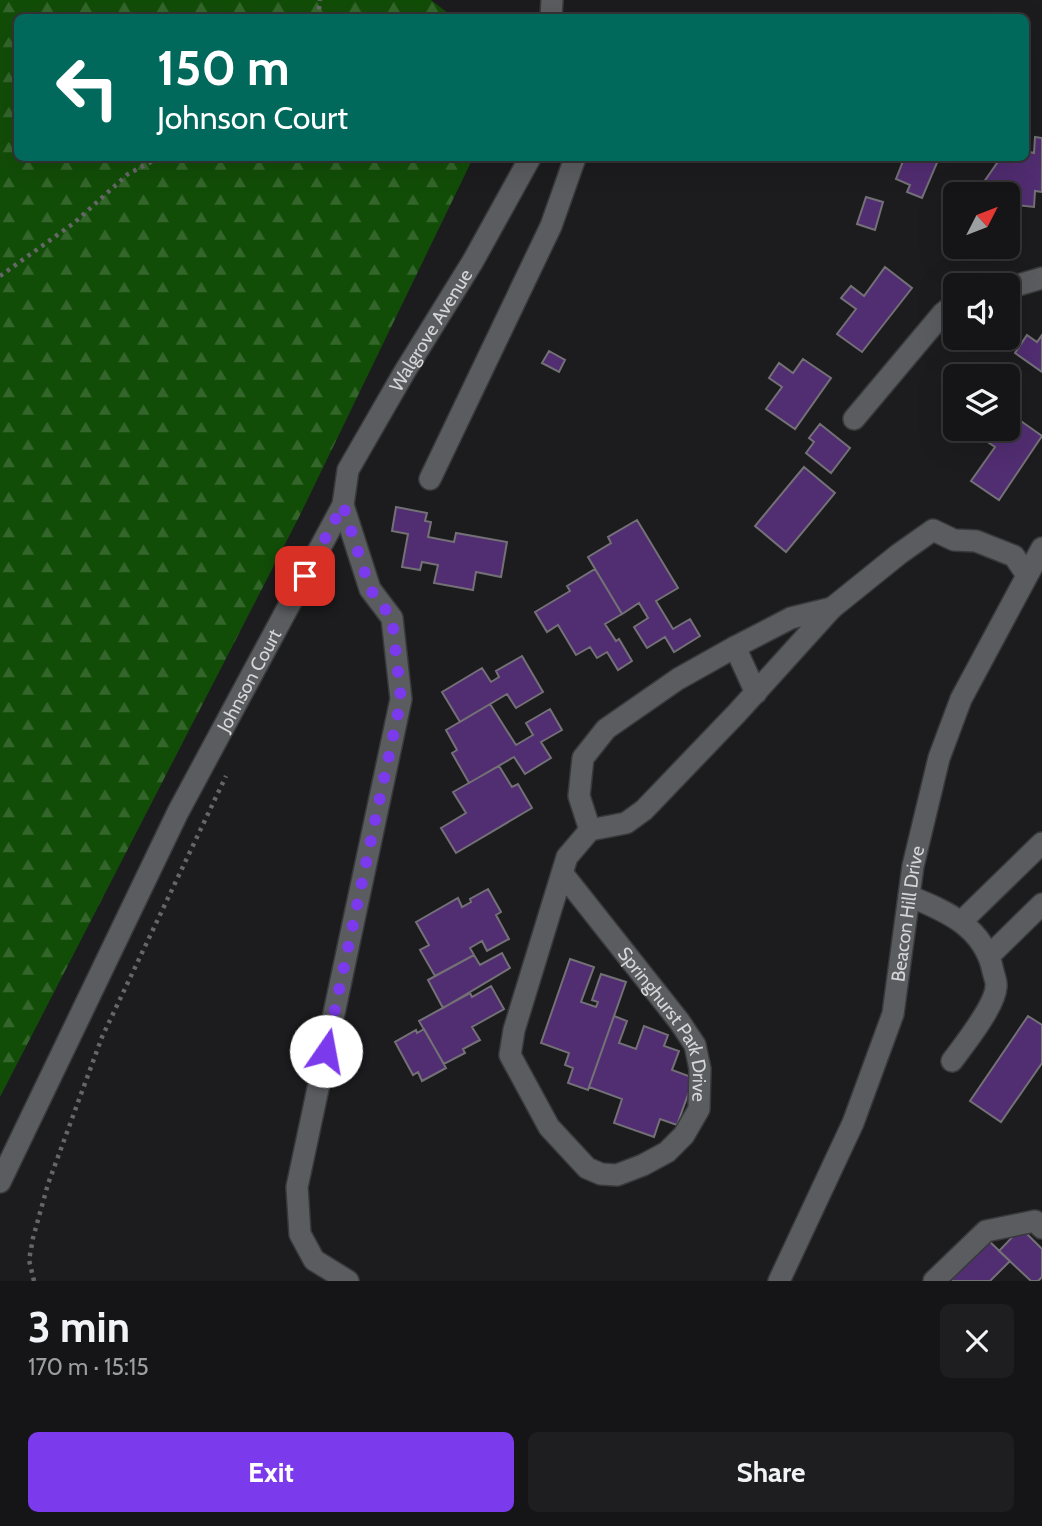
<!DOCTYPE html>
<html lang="en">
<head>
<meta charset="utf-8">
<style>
	body { margin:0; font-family:Cabin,sans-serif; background:#1e1e20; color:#f1f3f6; height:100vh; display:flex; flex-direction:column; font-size:26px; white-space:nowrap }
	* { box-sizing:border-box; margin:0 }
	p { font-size:23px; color:#9d9fa1 }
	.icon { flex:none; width:38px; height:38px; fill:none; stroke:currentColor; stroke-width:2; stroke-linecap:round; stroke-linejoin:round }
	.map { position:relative; height:1281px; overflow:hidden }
	.sheet { display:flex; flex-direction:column; background:#151517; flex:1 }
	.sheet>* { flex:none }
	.guide { position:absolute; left:14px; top:14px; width:1015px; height:147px; border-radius:10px; box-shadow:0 7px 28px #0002,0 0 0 2px #343436; background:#00695c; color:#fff; overflow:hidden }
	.needle { width:46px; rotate:48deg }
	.controls { position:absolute; left:943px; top:182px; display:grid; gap:14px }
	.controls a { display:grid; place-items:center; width:77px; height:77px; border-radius:10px; background:#151517; box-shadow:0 7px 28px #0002,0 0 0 2px #343436; font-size:35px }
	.pin { position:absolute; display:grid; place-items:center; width:60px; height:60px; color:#fff; margin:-30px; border-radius:14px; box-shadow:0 4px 10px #0006 }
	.me { position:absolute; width:77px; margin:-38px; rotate:12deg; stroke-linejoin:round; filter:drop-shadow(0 0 5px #0008) }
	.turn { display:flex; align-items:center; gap:24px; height:147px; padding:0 28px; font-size:32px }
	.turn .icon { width:91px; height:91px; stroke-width:2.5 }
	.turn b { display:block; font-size:49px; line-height:60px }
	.round { display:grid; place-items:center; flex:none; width:74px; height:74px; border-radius:10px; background:#1e1e20 }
	.overview { display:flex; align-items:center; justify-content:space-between; height:119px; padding:0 28px }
	h1 { font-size:42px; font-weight:800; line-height:52px }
	.action { display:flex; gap:14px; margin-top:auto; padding:14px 28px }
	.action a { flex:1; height:80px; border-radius:10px; background:#7c3aed; color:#fff; font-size:28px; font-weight:800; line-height:80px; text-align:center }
	.action a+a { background:#1e1e20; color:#f1f3f6 }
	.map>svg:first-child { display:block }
	.forest { fill:url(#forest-firs) }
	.building { fill:#512d71; stroke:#737176; stroke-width:2 }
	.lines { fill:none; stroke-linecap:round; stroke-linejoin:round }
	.minor-casing { stroke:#38393b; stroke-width:24 }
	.path { stroke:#666669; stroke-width:4.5; stroke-dasharray:3.5 5; stroke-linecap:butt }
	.minor { stroke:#5b5c60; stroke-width:21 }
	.route { stroke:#7c3aed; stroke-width:12; stroke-dasharray:0 21.6 }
	.labels { text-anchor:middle; stroke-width:7; stroke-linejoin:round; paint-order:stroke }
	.street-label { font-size:19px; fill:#d6d6d9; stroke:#070708 }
</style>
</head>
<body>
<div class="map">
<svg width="1042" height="1281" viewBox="0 0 1042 1281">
	<defs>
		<pattern id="forest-firs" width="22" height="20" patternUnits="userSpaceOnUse" patternTransform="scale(1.75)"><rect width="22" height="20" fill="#124d08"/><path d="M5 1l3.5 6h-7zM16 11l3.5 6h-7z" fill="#34662b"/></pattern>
	</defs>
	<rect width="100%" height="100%" fill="#1c1c1f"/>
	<path class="forest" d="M0,0h431l22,17 -435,1v140h455l-172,355 -301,584z"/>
	<path class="building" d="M1035,137l7,1v54l-7,-1 -1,16 -26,-3v-10h-35l8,-8 16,-23 1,-5h28v-7l8,2z
		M899,158h40l-17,40 -15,-6 3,-7 -14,-6 7,-18z
		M866,197l17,5 -8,28 -18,-6z
		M885,267l27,21 -50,64 -25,-18 19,-25 -15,-11 10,-12 13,10z
		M1027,335l10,7 5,-7v37l-27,-19z
		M549,351l16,9 -6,12 -17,-9z
		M803,359l28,19 -36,51 -29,-20 16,-22 -13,-9 10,-15 14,10z
		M1008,412l34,24 -43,64 -28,-19 24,-34 -18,-12 4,-6h27z
		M820,424l30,24 -19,25 -25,-20 8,-11 -5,-4z
		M804,467l31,26 -49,59 -31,-26z
		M396,507l31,6 -2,8 6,1 -3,15 26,5 2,-9 51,9 -6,35 -25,-5 -3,18 -39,-7 4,-18 -16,-3 -2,8 -18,-3 6,-33 -16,-3z
		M637,520l41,68 -22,13 17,28 17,-10 10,17 -26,16 -9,-15 -18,11 -13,-21 14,-9 -9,-15 -17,11 -34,-57 23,-14 -3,-6z
		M595,569l27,45 -17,10 11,17 3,-2 13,22 -14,9 -11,-18 -10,6 -7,-11 -14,8 -18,-30 -11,7 -12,-20 35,-21 -3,-5z
		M522,656l21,36 -27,16 -9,-14 -47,28 -18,-30 40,-24 9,14 8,-5 -3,-6z
		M490,704l26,41 17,-10 -7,-12 24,-14 12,21 -21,12 10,16 -26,16 -11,-17 -45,26 -17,-30 5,-3 -11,-20z
		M499,766l13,21 6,-3 14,24 -76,45 -15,-25 25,-15 -13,-21z
		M488,889l13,23 -5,3 13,24 -22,12 -5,-10 -12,7 4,7 -39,21 -15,-26 9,-5 -13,-23 42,-24 4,9 9,-5 -1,-3z
		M502,953l8,15 -67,40 -15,-28 46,-25 6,10z
		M570,959l24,8 -13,35 15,5 2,-5 -6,-2 9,-26 25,8 -38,108 -20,-7 5,-15 -8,-3 4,-12 -28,-10z
		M491,986l13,23 -32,18 8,13 -17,9 2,4 -21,11 -25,-43 51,-28 2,4z
		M614,1016l13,5 -8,22 17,6 8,-23 24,9 -4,11 15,5 -7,19 22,8 -17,47 -17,-6 -6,18 -40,-14 8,-24 -33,-12z
		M1028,1016l14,9v38l-41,59 -31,-21z
		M424,1029l22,39 -24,13 -4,-9 -5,3 -18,-33 21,-12 1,3z
		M1021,1228l21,21v28l-4,4h-7l-32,-30z
		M989,1241l21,20 -20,20h-40z"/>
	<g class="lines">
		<defs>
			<g id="minor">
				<path d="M551,18l1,-18"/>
				<path d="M1008,288l34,-10"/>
				<path d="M854,419l89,-106 13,-10"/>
				<path d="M430,479l121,-253 24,-68"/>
				<path d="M343,505l27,84 22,29 9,81 -104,488 3,47 14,26 34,21"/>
				<path d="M735,647l21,46"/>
				<path d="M590,830l-11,-34 4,-38 23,-29 72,-50 57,-32 56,-29 41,-10"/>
				<path id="s1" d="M562,873l117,148 16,24 5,24 -1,40 -15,26 -17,17 -24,13 -26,10 -16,-1 -14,-6 -38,-41 -39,-72 4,-25 53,-173 23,-27 36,-7 18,-13 93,-97 95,-105 67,-54 34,-24 21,10 22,1 38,15 13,19"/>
				<path d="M909,896c37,15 75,31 84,75 1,5 4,11 3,16 -1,19 -32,58 -44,74"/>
				<path d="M962,921l80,-78"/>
				<path d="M990,955l52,-51"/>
				<path id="s2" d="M0,1182l178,-370 165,-307 5,-35 57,-99 68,-110 57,-103"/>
				<path id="s3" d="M779,1281l74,-158 40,-109 20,-148 26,-108 22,-59 81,-151"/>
				<path d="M934,1281l52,-50 49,-10 7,7"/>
			</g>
		</defs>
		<use href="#minor" class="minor-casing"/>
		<path class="path" d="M318,18l2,-18
			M0,276l74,-53 54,-49 30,-16
			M34,1281l-5,-21 4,-22 15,-54 54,-147 124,-261"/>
		<use href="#minor" class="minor"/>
	</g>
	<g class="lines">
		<path class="route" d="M305,576l38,-71 27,84 22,29 9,81 -75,352"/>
	</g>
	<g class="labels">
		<g class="street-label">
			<text dy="7" stroke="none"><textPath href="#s2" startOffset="957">Walgrove Avenue</textPath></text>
			<text dy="7" stroke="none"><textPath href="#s2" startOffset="560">Johnson Court</textPath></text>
			<text dy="7" stroke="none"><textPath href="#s3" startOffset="392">Beacon Hill Drive</textPath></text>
			<text dy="7" stroke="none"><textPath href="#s1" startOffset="186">Springhurst Park Drive</textPath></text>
		</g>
	</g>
</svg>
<div class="controls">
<a><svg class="needle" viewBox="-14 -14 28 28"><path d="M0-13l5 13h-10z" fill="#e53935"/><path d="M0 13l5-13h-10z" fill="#9d9fa1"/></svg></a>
<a><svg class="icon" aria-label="sound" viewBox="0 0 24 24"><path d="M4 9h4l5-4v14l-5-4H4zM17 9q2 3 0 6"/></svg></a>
<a><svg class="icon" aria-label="layers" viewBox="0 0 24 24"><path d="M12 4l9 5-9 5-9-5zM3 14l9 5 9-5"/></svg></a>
</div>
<div class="pin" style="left:305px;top:576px;background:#d93025"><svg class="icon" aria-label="arrive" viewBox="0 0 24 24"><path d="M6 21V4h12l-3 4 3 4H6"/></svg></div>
<svg class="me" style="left:326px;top:1051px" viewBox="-20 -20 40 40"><circle r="19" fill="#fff"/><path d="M0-13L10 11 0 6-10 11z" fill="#7c3aed"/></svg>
<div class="guide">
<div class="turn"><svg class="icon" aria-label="left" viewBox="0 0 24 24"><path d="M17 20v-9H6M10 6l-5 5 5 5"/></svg><div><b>150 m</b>Johnson Court</div></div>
</div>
</div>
<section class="sheet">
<div class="overview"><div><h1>3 min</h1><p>170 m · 15:15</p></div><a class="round"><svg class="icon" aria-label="close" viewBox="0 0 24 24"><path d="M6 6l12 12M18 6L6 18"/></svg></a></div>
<div class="action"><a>Exit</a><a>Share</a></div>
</section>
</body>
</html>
